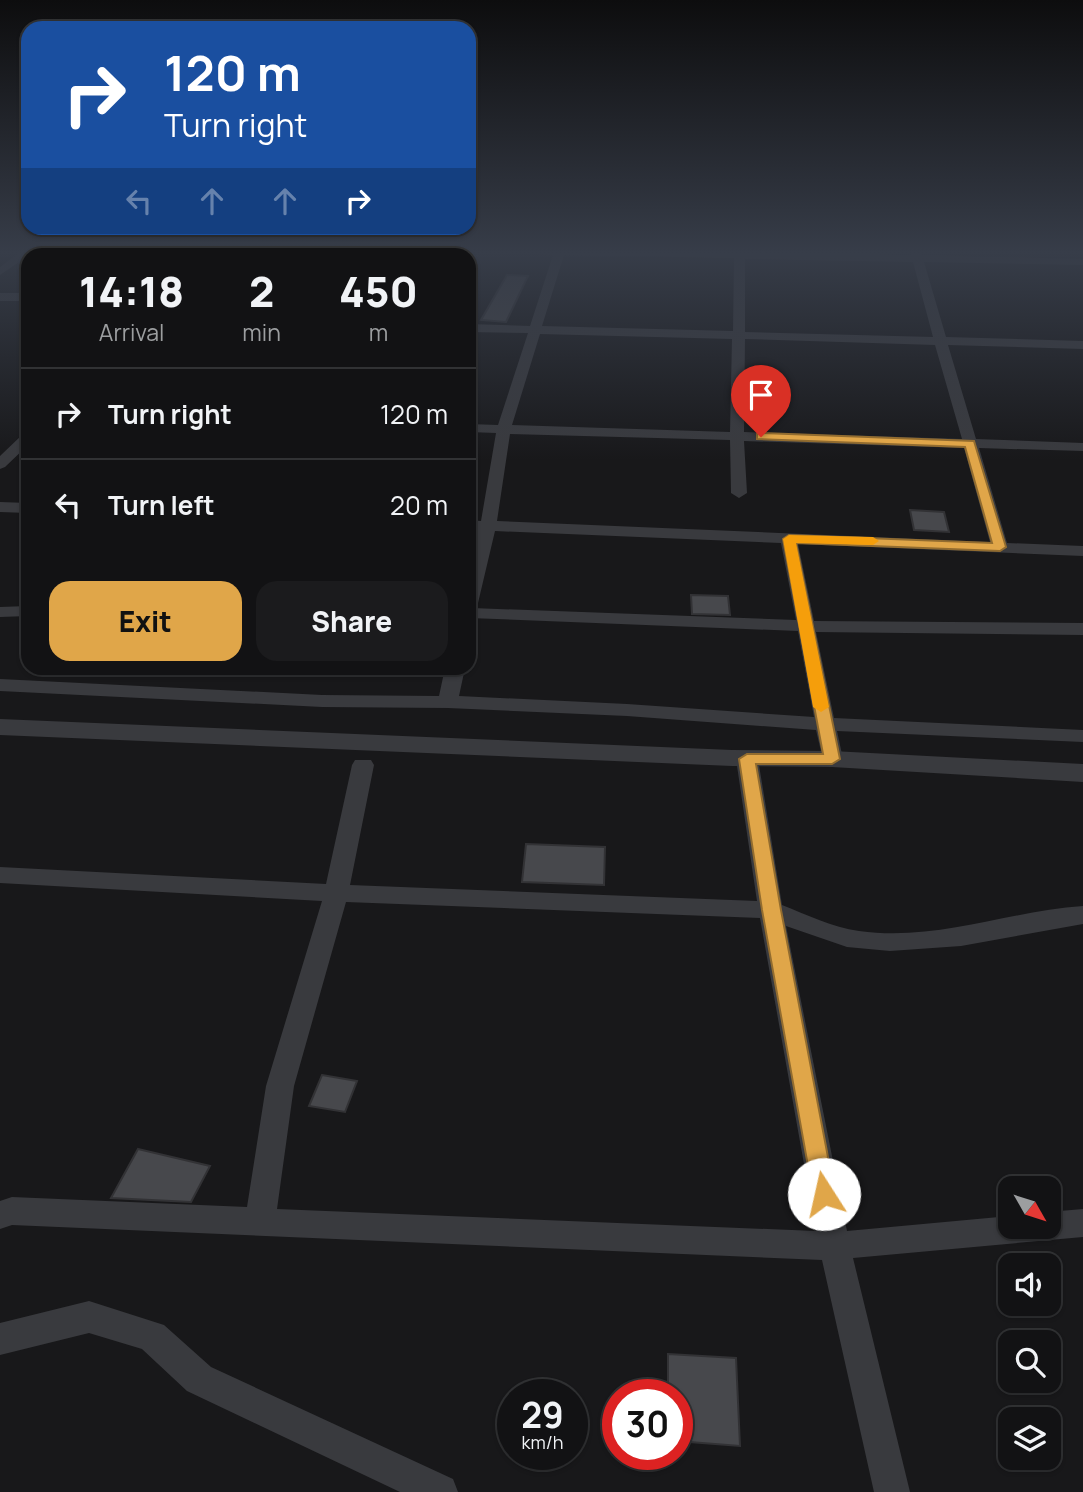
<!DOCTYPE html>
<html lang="en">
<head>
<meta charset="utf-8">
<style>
	body { margin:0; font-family:Manrope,sans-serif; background:#1b1b1d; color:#f1f3f6; height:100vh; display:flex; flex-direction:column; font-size:26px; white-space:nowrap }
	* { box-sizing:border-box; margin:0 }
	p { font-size:23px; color:#9c9ea0 }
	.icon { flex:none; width:38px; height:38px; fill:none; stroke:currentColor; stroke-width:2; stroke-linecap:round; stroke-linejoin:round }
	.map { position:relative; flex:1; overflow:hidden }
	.sheet { position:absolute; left:21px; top:248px; width:455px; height:427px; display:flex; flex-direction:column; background:#121214; border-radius:21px; box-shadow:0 2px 5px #0004,0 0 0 2px #313234 }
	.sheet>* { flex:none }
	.banner { position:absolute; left:21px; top:21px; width:455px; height:214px; border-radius:21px; box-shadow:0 2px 5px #0004,0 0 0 2px #313234; background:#1a4fa0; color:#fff; overflow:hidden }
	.needle { width:46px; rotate:129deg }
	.buttons { position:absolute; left:998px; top:1176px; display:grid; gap:14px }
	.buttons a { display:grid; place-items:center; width:63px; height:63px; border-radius:14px; background:#121214; box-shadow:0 2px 5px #0004,0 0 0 2px #313234; font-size:35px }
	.speed { position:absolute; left:497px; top:1379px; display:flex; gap:14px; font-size:35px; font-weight:700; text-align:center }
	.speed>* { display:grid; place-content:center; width:91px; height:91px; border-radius:50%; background:#121214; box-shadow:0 2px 5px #0004,0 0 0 2px #313234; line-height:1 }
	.speed small { font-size:18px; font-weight:400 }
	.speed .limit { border:10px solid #d22; background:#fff; color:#111 }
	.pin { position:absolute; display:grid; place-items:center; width:60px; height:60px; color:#fff; margin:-72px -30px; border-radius:50% 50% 50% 0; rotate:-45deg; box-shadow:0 0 7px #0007 }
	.pin .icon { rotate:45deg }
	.me { position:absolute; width:77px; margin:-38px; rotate:350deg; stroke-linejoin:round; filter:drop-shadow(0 0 5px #0008) }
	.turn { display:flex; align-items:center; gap:24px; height:147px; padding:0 28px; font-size:32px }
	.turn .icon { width:91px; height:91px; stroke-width:2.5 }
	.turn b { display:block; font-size:49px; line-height:60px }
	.lanes { display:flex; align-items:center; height:66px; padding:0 28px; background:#0003; justify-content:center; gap:35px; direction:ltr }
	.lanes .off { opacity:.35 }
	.eta { display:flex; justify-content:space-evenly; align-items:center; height:119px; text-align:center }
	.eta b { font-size:42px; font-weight:800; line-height:49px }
	.action { display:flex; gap:14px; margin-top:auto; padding:14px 28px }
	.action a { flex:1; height:80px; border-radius:21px; background:#e0a649; color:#111; font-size:28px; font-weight:800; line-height:80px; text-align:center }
	.action a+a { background:#1b1b1d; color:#f1f3f6 }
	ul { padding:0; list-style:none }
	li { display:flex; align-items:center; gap:21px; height:91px; padding:0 28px; border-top:2px solid #313234 }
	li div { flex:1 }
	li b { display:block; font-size:26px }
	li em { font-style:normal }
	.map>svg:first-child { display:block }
	.building { fill:#47484c; stroke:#323235; stroke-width:2 }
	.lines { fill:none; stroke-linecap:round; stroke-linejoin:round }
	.minor { fill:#393a3e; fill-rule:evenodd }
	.tertiary { fill:#393a3e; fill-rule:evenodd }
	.route { fill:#e0a649; stroke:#926c2f; stroke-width:2 }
	.slow { fill:#f59e0b }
</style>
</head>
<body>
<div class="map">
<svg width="1083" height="1492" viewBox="0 0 1083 1492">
	<rect width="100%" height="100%" fill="#18181a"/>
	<path class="building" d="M507,275l21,1 -22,46 -25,-2z
		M910,510l34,2 5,20 -35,-2z
		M691,595l37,1 2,19 -38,-1z
		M526,844l79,3 -1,38 -82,-3z
		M322,1075l35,6 -12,31 -36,-6z
		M138,1149l72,17 -19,36 -80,-4z
		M668,1354l68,4 4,88 -63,-5v-46h-9z"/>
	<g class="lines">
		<path class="minor" d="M22,251h13l-35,24v-8z
			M203,251h12l-4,5h-12z
			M381,251h12l-4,5h-11z
			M527,251h217l167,4 -1,-4h10l2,4 161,4v6l-159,-3 22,75 137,4v8l-135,-4 28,94 107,4v8l-104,-3 28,95 76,3v10l-285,-12 16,77 269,2v12l-267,-3 18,86 249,12v12l-246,-11 6,28 -3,5h-16l-8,-34 -189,-14 -179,-8 -126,-1 -322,-16v-12l322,16 117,1 6,-28h20l-6,28 168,8 187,13 -16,-86 -329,-13v-51l9,-37h-9v-10l12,1 15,-88 -27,-1v-8l29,1 30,-92 -59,-1v-8l61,2 23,-71 -21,-1zM564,255l170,3 -1,73 -191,-5zM745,259l168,3 20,75 -188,-5zM540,334l192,5 -2,93 -218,-7zM745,339l190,6 27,94 -218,-7zM510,434l220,6 1,53 8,5 8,-5 -3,-52 220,7 26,94 -493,-21zM495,531l286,12 15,77 -324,-12 6,-5z
			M0,293h28v8h-28z
			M28,433v12l-23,22 -5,2v-13l23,-22z
			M0,502l28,1v10l-28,-1z
			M28,606v10l-28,1v-10z
			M747,752l8,2 3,5 24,146c25,10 50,22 77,26 77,11 149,-20 224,-25v18l-122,22 -71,5 -43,-4 -61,-21 61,305 163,-15v11h38v-15l35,-3v28l-230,21 57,234h-36l-52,-232 -810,-35 -12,4v-28l12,-4 235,10 19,-121 56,-185 -322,-18v-16l326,17 26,-119 3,-5h16l3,5 -24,120 407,16 -21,-142 3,-5zM346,902l414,16 56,313 -539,-22 17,-123z
			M89,1301l75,24 47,42 242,112 5,13h-58l-213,-101 -45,-42 -53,-16 -89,22v-32z"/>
		<path class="tertiary" d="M0,719l732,31 100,1 251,13v18l-251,-15 -100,-1 -732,-31z"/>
	</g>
	<linearGradient id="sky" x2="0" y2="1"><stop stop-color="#0d0d0e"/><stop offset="0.55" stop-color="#373d49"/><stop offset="1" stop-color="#373d49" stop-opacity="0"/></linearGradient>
	<rect width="1083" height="460" fill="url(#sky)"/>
	<path class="route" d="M761,433l213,8 32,106 -6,4 -204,-8 44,216 -8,5h-76l25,146 54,284 -3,7 -8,3 -8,-3 -3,-7 -51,-284 -23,-151 8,-5h76l-40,-215 6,-4 203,8 -27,-96 -208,-8v-5z"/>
	<path class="slow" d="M789,535l84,2 6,4 -6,4 -77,-2 33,164 -8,5 -8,-5 -30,-168z"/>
</svg>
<div class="buttons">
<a><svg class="needle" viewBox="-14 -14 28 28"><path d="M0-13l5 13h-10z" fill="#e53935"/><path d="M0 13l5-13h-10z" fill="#9c9ea0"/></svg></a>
<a><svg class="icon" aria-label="sound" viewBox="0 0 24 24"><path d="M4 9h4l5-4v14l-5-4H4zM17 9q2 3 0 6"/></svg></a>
<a><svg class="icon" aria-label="search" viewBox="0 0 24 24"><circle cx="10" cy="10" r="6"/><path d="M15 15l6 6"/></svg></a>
<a><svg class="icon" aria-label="layers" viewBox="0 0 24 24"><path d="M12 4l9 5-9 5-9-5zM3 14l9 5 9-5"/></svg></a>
</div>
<div class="speed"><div>29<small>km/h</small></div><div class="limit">30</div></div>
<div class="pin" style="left:761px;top:437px;background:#d93025"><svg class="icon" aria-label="arrive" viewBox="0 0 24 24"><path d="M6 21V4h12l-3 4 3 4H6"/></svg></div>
<svg class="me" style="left:824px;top:1194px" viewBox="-20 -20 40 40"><circle r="19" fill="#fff"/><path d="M0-13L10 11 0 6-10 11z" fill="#e0a649"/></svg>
<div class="banner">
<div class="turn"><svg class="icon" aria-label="right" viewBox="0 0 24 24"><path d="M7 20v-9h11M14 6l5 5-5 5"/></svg><div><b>120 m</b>Turn right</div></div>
<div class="lanes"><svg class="icon off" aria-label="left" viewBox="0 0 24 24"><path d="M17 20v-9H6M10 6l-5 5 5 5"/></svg><svg class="icon off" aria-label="ahead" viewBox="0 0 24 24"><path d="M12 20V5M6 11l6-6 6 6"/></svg><svg class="icon off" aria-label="ahead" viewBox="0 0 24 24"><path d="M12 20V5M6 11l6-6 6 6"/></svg><svg class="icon" aria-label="right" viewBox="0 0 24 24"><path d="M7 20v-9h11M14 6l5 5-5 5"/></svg></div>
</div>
<section class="sheet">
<div class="eta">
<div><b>14:18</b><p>Arrival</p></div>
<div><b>2</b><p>min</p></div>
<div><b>450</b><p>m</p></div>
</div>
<ul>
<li><svg class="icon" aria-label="right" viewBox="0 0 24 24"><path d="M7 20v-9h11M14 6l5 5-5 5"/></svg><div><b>Turn right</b></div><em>120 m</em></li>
<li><svg class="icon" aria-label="left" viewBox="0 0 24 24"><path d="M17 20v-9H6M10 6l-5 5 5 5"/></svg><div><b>Turn left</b></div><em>20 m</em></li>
</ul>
<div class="action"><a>Exit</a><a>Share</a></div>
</section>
</div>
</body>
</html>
